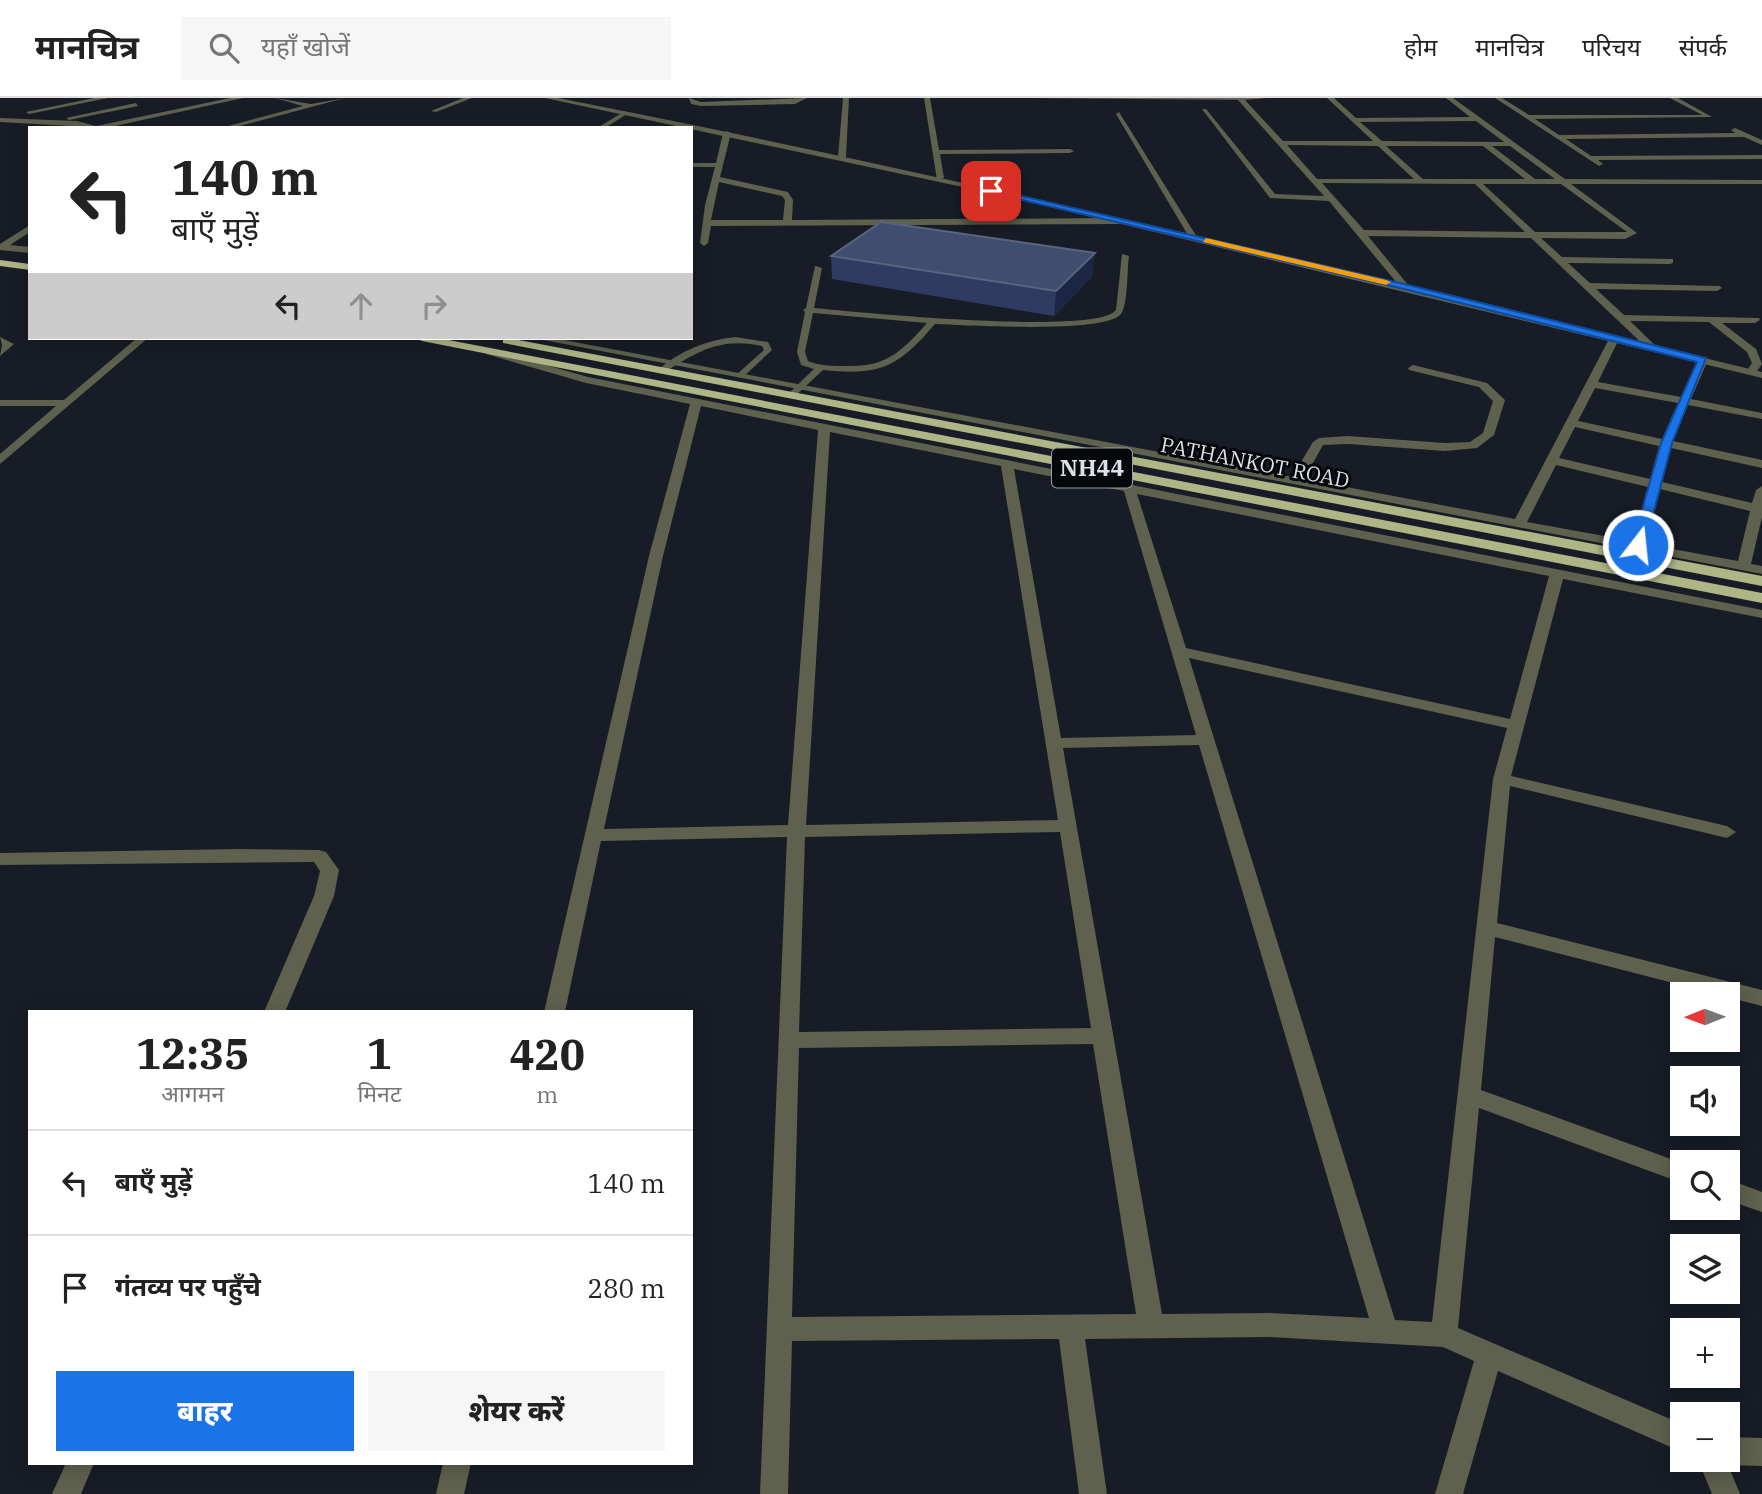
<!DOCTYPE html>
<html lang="hi">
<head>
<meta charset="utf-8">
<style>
	body { margin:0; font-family:"IBM Plex Serif","Noto Sans Devanagari",serif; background:#f6f6f6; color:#222; height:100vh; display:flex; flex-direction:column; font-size:26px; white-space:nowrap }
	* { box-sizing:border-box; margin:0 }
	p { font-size:23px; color:#767676 }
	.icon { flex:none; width:38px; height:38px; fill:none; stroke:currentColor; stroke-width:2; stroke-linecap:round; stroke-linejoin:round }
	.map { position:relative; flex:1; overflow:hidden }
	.sheet { position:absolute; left:28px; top:912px; width:665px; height:455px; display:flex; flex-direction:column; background:#fff; border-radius:0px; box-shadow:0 4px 18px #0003 }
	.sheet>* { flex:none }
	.banner { position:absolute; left:28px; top:28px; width:665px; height:214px; border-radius:0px; box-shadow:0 4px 18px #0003; background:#fff; color:#222; overflow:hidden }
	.needle { width:46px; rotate:269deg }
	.fabs { position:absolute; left:1670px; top:884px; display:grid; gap:14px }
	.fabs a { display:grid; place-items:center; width:70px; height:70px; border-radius:0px; background:#fff; box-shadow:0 4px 18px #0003; font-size:35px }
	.pin { position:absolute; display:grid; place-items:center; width:60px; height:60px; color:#fff; margin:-30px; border-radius:14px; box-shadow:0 4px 10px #0006 }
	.me { position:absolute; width:77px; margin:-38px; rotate:16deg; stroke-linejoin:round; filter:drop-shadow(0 0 5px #0008) }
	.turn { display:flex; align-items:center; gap:24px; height:147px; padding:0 28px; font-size:32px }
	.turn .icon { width:91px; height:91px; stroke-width:2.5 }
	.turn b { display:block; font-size:49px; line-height:60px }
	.lanes { display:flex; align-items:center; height:66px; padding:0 28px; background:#0003; justify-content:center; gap:35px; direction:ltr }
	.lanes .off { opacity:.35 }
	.eta { display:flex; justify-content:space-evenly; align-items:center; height:119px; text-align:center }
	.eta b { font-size:42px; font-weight:800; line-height:49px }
	.primary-button { display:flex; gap:14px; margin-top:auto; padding:14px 28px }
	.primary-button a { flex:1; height:80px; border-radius:0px; background:#1a73e8; color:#fff; font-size:28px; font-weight:800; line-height:80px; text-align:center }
	.primary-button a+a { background:#f6f6f6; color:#222 }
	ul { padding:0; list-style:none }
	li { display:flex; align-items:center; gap:21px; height:105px; padding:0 28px; border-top:2px solid #e0e0e0 }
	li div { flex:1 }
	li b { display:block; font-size:26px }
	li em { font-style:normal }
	header { display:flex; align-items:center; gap:42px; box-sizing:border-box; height:98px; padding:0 35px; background:#fff; border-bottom:2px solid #e0e0e0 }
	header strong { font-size:33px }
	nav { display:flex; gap:38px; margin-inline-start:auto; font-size:24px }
	.search { width:490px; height:63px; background:#f6f6f6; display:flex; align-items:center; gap:18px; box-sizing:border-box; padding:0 24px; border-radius:0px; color:#767676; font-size:26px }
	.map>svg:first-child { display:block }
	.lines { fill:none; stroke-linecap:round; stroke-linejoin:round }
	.service { fill:#5d614d; fill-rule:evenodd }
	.minor { fill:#5d614d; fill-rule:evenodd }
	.tertiary { fill:#5d614d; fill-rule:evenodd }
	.trunk { fill:#aeb686; fill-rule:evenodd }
	.wall { fill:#2d3c60 }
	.shaded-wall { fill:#1c2843 }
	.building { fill:#404e6e; stroke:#586481; stroke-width:2 }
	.route { fill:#1a73e8; stroke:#114b97; stroke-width:2 }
	.slow { fill:#f59e0b }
	.labels { text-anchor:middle; stroke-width:6; stroke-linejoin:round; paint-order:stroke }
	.far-street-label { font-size:21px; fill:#dcdfe6; stroke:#05070a }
	.shield { fill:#05070a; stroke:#9c9ea4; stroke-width:2 }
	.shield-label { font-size:23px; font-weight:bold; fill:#dcdfe6 }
</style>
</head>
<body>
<header>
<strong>मानचित्र</strong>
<div class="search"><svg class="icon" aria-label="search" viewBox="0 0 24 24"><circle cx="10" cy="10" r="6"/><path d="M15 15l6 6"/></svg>यहाँ खोजें</div>
<nav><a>होम</a><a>मानचित्र</a><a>परिचय</a><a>संपर्क</a></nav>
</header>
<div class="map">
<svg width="1762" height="1396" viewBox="0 0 1762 1396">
	<rect width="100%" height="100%" fill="#171c26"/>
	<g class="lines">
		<path class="service" d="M1122,156l7,2c-2,13 -1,49 -8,58 -15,20 -156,11 -186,10 -37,43 -54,52 -112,46l-29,27 -7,-2 27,-26 -13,-4 -4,-13 8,-40 -2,-2 3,-2 9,-42 7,2 -8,40c41,4 284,28 302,2zM813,215l114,10c-25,28 -40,44 -80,43 -13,0 -27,0 -39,-5l-3,-9z
			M735,239l33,5 4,8 -29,27 -7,-2 28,-25 -2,-4c-41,-9 -64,5 -97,26l-7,-2c21,-19 49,-30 77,-33z"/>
		<path class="minor" d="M94,0h14l-79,16 -3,-2z
			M230,0h13l-137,30 -106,-6v-4l77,3 19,5z
			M275,0l36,6 34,-6 -113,30h-12l83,-22z
			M463,0h9l-36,14 -5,-1z
			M689,0l12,4 106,-4 -12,6 -94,2 -10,-2z
			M843,0h6l-3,59 -4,2 -4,-2z
			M924,0h6l9,52 131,-1 4,2 -4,2 -130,1 4,24 -7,2z
			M1031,0h236l-22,2 38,41h90l-46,-43h7l22,20 114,-1 -24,-19h7l112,81 197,1v4h-191l66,49 -12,6 -84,-1 21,19 111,2v4l-3,1 -102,-1 22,20 130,3 2,2 -5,3 -121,-2 28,26 135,3 1,2 -5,3h-33l34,26 6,15 -7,10h-8l-1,-2 6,-9 -5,-11 -38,-30 -79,-1 29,28 -9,2 -119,-113 -163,-2 41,50 -8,2 -72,-87 -59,-3 -68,-89h4l69,85 49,2 -86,-96zM1476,23l28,21 -122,-1 -22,-19zM1287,47l91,1 36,33h-97zM1386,48h97l42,33h-102zM1492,48h18l45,33h-20zM1322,85l153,1 50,48 -161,-2zM1483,86h78l66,48h-92z
			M1495,0h7l27,17h173l-32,-17h8l34,19 -177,2 24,16 176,-2 -4,-3 4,-2 27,12v5l-18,-8 -178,2 25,17 171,-1v4l-164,1 5,4 -4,2z
			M136,5l2,3 -69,14 -3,-2z
			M625,13l2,3 -22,14h-8z
			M1119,14l78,125 -1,2 -7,-2 -73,-123z
			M727,33l4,2 -11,44 68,15 5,8 -1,20 326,-2 4,3 -4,3 -407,2 -3,17 -4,3 -4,-3 5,-38 10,-38h-24v-4h25l7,-30zM719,84l63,14 3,4 -2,20h-72z
			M30,127v7l-20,13 20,2v6l-30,-3v-6z
			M1614,238l5,3 -21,43 83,15 17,-37 5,-3 5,3 -17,39 71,14v6l-74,-14 -15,36 89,19v8l-91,-20 -9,34 90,21 4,-13 6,-4v31l-11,47 11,2v8l-1229,-236h20l739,139 21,-35 6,-4 29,-2 97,7 25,-1 13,-9 10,-32 -14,-14 -70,-17 -1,-2 5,-3 74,18 18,17 -11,35 -17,13 -32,3 -97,-7 -25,1 -19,34 211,40 94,-180zM1595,290l83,15 -16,36 -84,-18zM1575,329l84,19 -9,33 -91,-21zM1556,367l92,22 -16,54 -105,-19zM1660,391l90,22 -12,50 -93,-17z
			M0,239l14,7 -14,12 2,-11z
			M137,240h11l-148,126v-10l56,-48h-56v-6h64z
			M490,251l98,28 1174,233v8l-199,-39 -52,197 216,50 9,6 -9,6 -217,-52 -13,137 265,67v16l-35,-9v-3h-11l-221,-57 -14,153 201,73v20l-203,-75 -21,220 224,96v28l-184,-81 -35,123h-28l39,-133 -31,-14 -173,-10 -185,2 22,155h-28l-20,-155 -267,2 -4,153h-28l27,-657 -186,4 -36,171h-21l105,-456 41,-152 -104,-21 -100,-29v-4zM701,308l117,24 -30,395 -184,4 59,-273zM830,334l171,34 57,354 -252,5zM1014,371l110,22 72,244 -135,3zM1137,396l412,82 -39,143 -324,-71zM1189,560l318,70 -14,51 -61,543 -37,-2zM1199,647l170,573 -99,-5 -108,1 -99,-566zM1060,734l31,196 -292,4 6,-195zM1093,946l43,270 -344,3 7,-269z
			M239,751l80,1 7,2 13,18 -5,26 -49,116h-21l50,-116 6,-25 -6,-9 -314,3v-12z
			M1727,1081l35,13v20l-35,-12z
			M1727,1339l35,1v28l-34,-1 12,29h-28l-14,-34h29z
			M66,1365h28l-13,31h-29z
			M443,1365h28l-7,31h-28z"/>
		<path class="tertiary" d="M545,0h13c404,79 804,176 1204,274v6l-757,-182z"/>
		<path class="trunk" d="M0,162l30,4v6l-30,-4z
			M416,240h22l1324,255v10l-1340,-262z
			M508,240l1254,238v10l-1259,-243v-4z"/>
	</g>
	<path class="wall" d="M831,158l261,21 -38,39 -222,-37z"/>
	<path class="shaded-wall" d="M1095,155l-3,24 -38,39 2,-25z"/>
	<path class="building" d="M881,124l214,31 -39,38 -225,-35z"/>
	<path class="route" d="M991,91l413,95 302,74 -34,85 -27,102 -7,4 -6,-4 29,-102 36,-81 -293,-73 -416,-97z"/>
	<path class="slow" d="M1206,140l180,42 5,2 -5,3 -183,-43z"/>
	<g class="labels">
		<g class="far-street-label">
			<text transform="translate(1255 365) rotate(11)" y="7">PATHANKOT ROAD</text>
		</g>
		<rect class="shield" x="1052" y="350.5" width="80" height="39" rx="5"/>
		<g class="shield-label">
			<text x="1092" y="378">NH44</text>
		</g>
	</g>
</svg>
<div class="fabs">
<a><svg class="needle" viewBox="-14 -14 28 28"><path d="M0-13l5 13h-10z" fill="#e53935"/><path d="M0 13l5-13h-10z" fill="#767676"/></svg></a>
<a><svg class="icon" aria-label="sound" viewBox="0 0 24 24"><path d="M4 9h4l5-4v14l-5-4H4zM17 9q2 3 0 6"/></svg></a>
<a><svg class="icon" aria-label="search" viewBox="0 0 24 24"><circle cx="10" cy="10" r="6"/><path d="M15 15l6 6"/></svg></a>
<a><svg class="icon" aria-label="layers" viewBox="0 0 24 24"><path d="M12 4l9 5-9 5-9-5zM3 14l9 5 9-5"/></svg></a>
<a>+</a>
<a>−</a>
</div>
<div class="pin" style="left:991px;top:93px;background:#d93025"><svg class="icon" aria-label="arrive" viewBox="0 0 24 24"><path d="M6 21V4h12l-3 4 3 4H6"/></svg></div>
<svg class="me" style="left:1638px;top:447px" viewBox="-20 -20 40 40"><circle r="17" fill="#1a73e8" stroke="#fff" stroke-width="3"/><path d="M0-11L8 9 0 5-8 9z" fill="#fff"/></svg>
<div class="banner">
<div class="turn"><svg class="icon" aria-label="left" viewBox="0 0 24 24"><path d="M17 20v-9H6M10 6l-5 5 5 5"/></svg><div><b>140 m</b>बाएँ मुड़ें</div></div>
<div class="lanes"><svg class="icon" aria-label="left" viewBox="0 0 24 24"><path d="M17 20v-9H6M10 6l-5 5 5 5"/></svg><svg class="icon off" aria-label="ahead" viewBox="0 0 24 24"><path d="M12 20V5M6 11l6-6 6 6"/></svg><svg class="icon off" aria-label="right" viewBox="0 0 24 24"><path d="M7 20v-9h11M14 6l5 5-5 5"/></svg></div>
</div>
<section class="sheet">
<div class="eta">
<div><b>12:35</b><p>आगमन</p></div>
<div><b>1</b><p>मिनट</p></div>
<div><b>420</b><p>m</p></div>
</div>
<ul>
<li><svg class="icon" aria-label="left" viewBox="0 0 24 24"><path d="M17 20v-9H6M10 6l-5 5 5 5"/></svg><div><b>बाएँ मुड़ें</b></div><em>140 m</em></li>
<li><svg class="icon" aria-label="arrive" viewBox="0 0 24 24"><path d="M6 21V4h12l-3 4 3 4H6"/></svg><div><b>गंतव्य पर पहुँचे</b></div><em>280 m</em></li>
</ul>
<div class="primary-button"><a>बाहर</a><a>शेयर करें</a></div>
</section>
</div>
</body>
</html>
